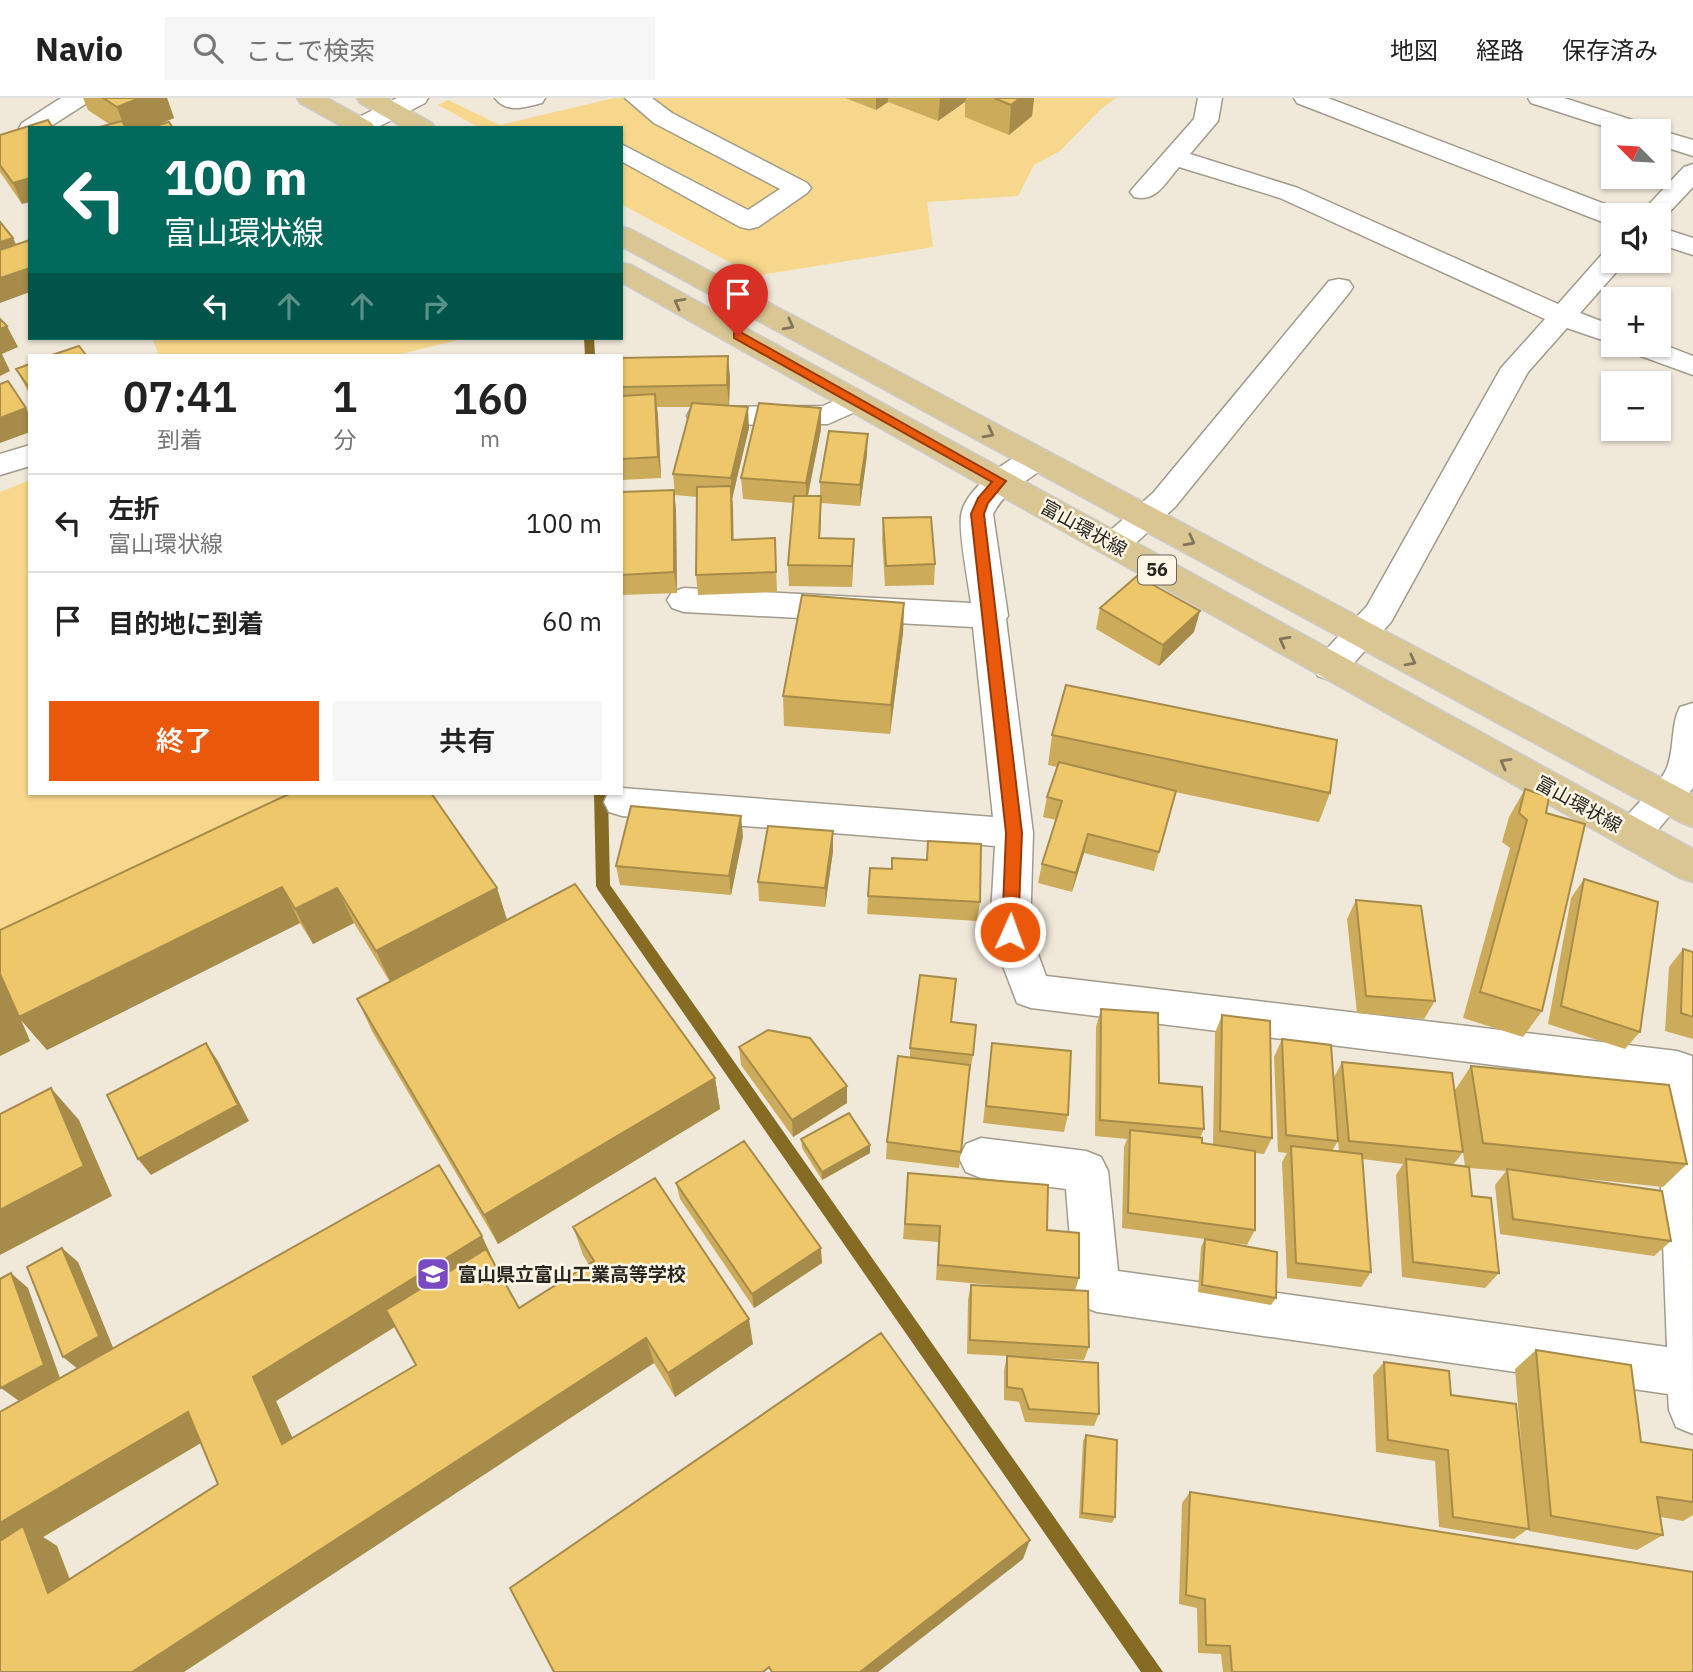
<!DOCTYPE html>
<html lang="ja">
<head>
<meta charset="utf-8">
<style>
	body { margin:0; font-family:"IBM Plex Sans","Noto Sans JP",sans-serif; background:#f6f6f6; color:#222; height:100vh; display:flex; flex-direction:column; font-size:26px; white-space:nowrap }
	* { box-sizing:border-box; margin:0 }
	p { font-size:23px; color:#767676 }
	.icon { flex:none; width:38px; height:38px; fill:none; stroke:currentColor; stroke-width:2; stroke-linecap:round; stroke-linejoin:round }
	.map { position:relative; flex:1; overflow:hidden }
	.drawer { position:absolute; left:28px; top:256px; width:595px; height:441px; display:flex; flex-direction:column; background:#fff; border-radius:0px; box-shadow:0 2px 5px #0004 }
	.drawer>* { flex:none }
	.banner { position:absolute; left:28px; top:28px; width:595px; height:214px; border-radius:0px; box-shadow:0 2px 5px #0004; background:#00695c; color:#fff; overflow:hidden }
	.needle { width:46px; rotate:294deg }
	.fabs { position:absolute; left:1601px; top:21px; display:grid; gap:14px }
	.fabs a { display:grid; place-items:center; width:70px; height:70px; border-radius:0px; background:#fff; box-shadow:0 2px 5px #0004; font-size:35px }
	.pin { position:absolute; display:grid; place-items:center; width:60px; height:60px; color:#fff; margin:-72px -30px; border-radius:50% 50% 50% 0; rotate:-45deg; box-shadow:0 0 7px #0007 }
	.pin .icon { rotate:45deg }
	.me { position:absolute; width:77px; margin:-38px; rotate:2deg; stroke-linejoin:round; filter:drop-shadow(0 0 5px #0008) }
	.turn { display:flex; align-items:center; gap:24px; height:147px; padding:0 21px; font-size:32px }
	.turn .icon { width:91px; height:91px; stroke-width:2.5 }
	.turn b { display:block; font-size:49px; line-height:60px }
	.lanes { display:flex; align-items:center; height:66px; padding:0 21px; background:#0003; justify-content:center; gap:35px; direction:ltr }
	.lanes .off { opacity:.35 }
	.eta { display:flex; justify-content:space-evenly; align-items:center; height:119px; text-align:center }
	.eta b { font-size:42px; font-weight:600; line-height:49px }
	.action { display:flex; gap:14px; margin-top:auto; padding:14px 21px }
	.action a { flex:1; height:80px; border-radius:0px; background:#ea580c; color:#fff; font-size:28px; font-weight:600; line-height:80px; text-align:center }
	.action a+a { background:#f6f6f6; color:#222 }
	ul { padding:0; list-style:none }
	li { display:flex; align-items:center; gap:21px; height:98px; padding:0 21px; border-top:2px solid #e0e0e0 }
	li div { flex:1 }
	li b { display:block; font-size:26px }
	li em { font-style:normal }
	header { display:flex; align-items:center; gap:42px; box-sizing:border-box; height:98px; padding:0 35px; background:#fff; border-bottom:2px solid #e0e0e0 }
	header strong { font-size:33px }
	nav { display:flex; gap:38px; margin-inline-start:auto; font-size:24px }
	.search { width:490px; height:63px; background:#f6f6f6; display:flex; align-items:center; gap:18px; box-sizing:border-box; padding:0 24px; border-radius:0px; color:#767676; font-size:26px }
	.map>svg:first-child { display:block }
	.green { fill:#f7d78b }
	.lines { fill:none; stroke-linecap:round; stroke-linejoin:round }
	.stream { fill:#856b23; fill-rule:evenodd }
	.minor-casing { stroke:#a19b8c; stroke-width:3 }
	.major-casing { stroke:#cccbc9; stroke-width:3 }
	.minor { fill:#fff; fill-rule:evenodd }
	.major { fill:#dac693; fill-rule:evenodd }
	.wall { fill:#ccab5b; fill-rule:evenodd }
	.shaded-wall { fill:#a68b4a }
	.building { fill:#edc76a; stroke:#a68b4a; stroke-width:2 }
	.oneway { stroke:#82765a }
	.route { fill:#ea580c; stroke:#983908; stroke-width:2 }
	.labels { text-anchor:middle; stroke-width:5; stroke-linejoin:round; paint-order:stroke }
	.shield { fill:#fef7e7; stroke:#69655c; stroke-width:2 }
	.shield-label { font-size:18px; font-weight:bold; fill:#292620 }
	.street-label { font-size:19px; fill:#292620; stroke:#fef7e7 }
	.poi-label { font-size:19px; font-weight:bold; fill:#292620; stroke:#fef7e7; text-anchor:start }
</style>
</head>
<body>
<header>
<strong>Navio</strong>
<div class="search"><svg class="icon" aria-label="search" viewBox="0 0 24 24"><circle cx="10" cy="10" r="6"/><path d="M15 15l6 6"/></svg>ここで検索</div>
<nav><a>地図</a><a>経路</a><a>保存済み</a></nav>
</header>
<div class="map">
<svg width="1693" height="1574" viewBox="0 0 1693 1574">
	<rect width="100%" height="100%" fill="#f0e9da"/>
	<path class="green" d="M614,0h231l31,12 12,-8 50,19 30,-20 41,33 23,-18 -45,-18h129l-15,11 -41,42 -26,14 -16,31 -91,6 6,45 -178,29 -134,-72v-76h-141l-42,-23 10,-5 52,25z
		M152,240h315l-71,17h-237z
		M30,382v313h284l-314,150v-451z"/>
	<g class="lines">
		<path class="stream" d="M584,240h10l1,17h-10z
			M594,695h14l2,92 553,787h-22l-543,-782 -2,-4z"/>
		<defs>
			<path id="minor" d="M61,0h29l-3,5 -39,25h-18v7l-8,-2 -3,-5 3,-5z
				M397,0h31l-3,5 -49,25 -28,-2 3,-5z
				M495,0h50l-3,5c-17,4 -35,11 -47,-5z
				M625,0h27l20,15 135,70 4,5 -4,5 -49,34 -9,2 -9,-2 -119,-66v-17l127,66 32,-21 -126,-66z
				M1198,0h24l-4,23 -28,33 108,34 260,116 46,-52 10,-2v11h12l-46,52 34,13v18l-47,-16 -39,44 -137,250 -49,54 -12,4 -12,-4 -5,-9 5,-9 49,-52 134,-238 44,-49 -265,-121 -101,-31c-13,15 -23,36 -45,30l-4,-5 4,-5 60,-68z
				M1294,0h34l295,113 3,4h-12v10l-9,-2 -308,-120z
				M1528,0h36l87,28 3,5 5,-1 34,10v16l-34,-11v-14h-41l-87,-28z
				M1693,66v23l-32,34h-2v-6h-20l45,-48z
				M1659,129l34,11v17l-34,-11z
				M1339,181l10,2 4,6 -4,6 -174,214 -50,46 -11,3 -11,-3 -5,-8 5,-8 50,-44 176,-212z
				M1659,245l34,13v19l-66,-24 -4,-6z
				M854,294l10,2 5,7 -5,7 -36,16 -126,1 -11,-2 -4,-7 4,-7 11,-2 121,-1z
				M30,347v21l-30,9v-21z
				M1036,350l11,3 4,7c-14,22 -43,26 -58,56l15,102 -2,3 27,214 -3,99 16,44 631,75 15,5 1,378 -17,-7 -7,-17 -1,-16 -571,-82 -16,-6 -7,-16 -8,-101 -85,-11 -15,-6 -7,-14 7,-14 15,-6 105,13 15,6 7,14 10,100 549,76 -10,-262 -626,-77 -14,-5 -27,-71 5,-86 -373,-30 -13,-4 -5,-10 4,-9h13l1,-5 371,29 -20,-190 -289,-15 -12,-4 -5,-8 5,-8 12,-4 287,15c-3,-23 -12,-66 -10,-87 3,-27 51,-62 75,-68z
				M1693,605v85l-47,56 -13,5 -13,-5 -6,-10c12,-23 42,-44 52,-64 9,-19 4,-44 14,-63z"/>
			<path id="major" d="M297,0h30l45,25 3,5h-30l-45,-25z
				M357,0h30l45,25 3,5h-30l-45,-25z
				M621,129l9,2 1063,566v32l-13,-5 -1059,-576z
				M621,165l10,2 1062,584v33l-13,-4 -1059,-596z"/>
		</defs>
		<use href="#minor" class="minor-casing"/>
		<use href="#major" class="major-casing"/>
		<use href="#minor" class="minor"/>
		<use href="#major" class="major"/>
	</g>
	<path class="wall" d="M83,0h84l7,20 -19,8 18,2 -64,-4 -21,-14z
		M845,0h189l-2,18 -23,19 -44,-18v-15l-27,19 -50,-19 -12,8z
		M30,30v74l-8,2 -22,-32v-37z
		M621,260l109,19 -1,29 20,22 -17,71 1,40 42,-1 2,54 -79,3 -2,-20 1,-78 -22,-2 -2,-21 18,-67h-34l4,71 -40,2z
		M30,266v31l-14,-26z
		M821,310v21l-13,67h12v-14l47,-27 -7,51 -39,-3 -1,35 33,22 -1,27 -63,-1 -1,-21 6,-62 -51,-4 -2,-21z
		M674,392l2,21 1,82 -55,2 -1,-103z
		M883,420l52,46 -1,21 -49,1 -3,-47z
		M904,505l-1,30 -13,101 -106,-8 -1,-30z
		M1100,510l94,24 -35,34 -63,-37z
		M1052,637l278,58 -11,29 -144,-30 -21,79 -70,-18 -12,39 -34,-9 4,-19 14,-44 -13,-3 4,-20 10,-30 -9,-2z
		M1525,691l21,24 -4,198 -19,26 -60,-19 47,-170 -8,-6 7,-25z
		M291,695l206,95 10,32 208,158 5,31 -222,135 -125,-211 -16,-34 33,-17 -36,-59 -41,21 -13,-21 -253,127 -26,-30 9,21 -30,15v-126z
		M833,733v20l-8,56 -66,-6 -1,-19z
		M743,738l-12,59 -111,-10 -4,-19z
		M926,762l54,42 -3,19 -110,-7 1,-18 24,-27z
		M1584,781l56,153 -15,17 -77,-25 23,-126z
		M1356,802l79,101 -11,18 -67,-6 -10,-94z
		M1683,851l10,3v87l-28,-8 4,-64z
		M1101,911l58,74 45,46 -4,9 2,5 11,2 2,-112 7,-18 50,123 -8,16 -9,-1v77l-8,15 -34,-5 63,58 -5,7 -73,-13 3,-45 4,-8 -83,-11 2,-81 3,-8 -32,-3 1,-109z
		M1282,941l51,40 9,-17 113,28 16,-24 216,98 -24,23 -105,-11 113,65 -17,15 -154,-22 -5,-49 11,-14 -37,-3 3,28 27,77 -14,15 -83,-11 -6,-102 7,-11 -41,-5 9,113 -10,15 -74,-9 -5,-116 5,-9 -9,-1 -4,-95zM1335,1009l4,45 -7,-1 6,-10zM1459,1027l6,41 -12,-1 10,-13z
		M992,945l76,72 -4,17 -81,-9z
		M739,949l108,56 -54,34 -52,-72z
		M910,950l63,7 -3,17h-1l-10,96 -73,-9 1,-17 23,-84z
		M801,1041l69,6v8l-48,27 -20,-32z
		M908,1075l139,57 32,48 -4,13 14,56 -5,13 -117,-6 1,-54 3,-15 68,4 -103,-9 2,-38 -35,-3z
		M676,1085l146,80 -68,45 -74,-109z
		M573,1129l180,117 -78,53 -21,-34 -654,309 3,-262 74,-41 1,-107 35,86 382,-84v1l24,43 70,-43 -6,-10zM395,1229l21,38 -124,73 -16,-37zM201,1345l17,41 -148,95 -13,-33 -14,-9z
		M1536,1252l105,92 52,8v65l-10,6 -22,-4 2,18 -26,15 -108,-19 -1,-2 -14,10 -75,-12 -4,-66 -59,-9 -3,-77 11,-13 67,33 76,117 -12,-143z
		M1007,1258l92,58 -5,12 -69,-4 -6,-20 -15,-2v-30z
		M1086,1337l29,82 -3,6 -33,-5 4,-77z
		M1190,1394l503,180h-470l-2,-18 -23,-1 -1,-45 -18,-4 3,-101z"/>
	<path class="shaded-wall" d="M140,0h27l7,20 -23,10h-26l-8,-21z
		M876,0h12v4l-12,8z
		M940,0h26l-1,4 -27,19z
		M1020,0h14l-2,18 -23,19 2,-30z
		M30,80v24l-8,2 -9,-21z
		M13,140l10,21 -23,8v-25z
		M30,170v24l-30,11v-25z
		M7,228l11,21 -16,7 8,17 -10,5v-47z
		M728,258l2,21 -1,29 -2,-21z
		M655,296l3,21 3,63 -3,-21z
		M748,309l1,21 -17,71 -1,-21z
		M26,310l4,8v16l-30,11v-25z
		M821,310v21l-15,75v-21z
		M868,336l-1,21 -7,51v-21z
		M731,388l2,21 1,53 -2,-20z
		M674,392l2,21 1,82 -3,-21z
		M821,398v21l-2,42v-21z
		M854,441l-1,21 -1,27v-21z
		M904,505l-1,30 -13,101 1,-29z
		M1200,513l-6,21 -35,34 4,-21z
		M741,718l2,20 -12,59 -2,-19z
		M833,733v20l-8,56v-19z
		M1088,736l-4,19 -12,39 4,-19z
		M282,789l18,36 -253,127 -26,-30 9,21 -30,15v-84z
		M337,790l17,35 -41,21 -18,-35z
		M497,790l11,35 -116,62 -16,-34z
		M206,945l12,18 31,60 -98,54 -13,-16z
		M715,980l5,31 -222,135 -14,-29z
		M847,988v17l-54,34 -1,-17z
		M51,990l28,32 33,76 -112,59v-45z
		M870,1047v8l-48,27v-8z
		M482,1138l13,28 -219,137 29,65 -23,-22 -29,-67z
		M62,1150l16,14 36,88 -35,20 -16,-13z
		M821,1150l1,15 -68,45 -2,-14z
		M11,1175l17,15 32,90 -41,23 -18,-13z
		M749,1221l4,25 -78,53 -7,-24z
		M646,1240l8,25 -470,309h-52z
		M188,1314l26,23 -171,102 14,9 24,64 -33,-17 -48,-30v-40z
		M1030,1442l-7,19 -145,113h-18z"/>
	<path class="building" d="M103,0h37l-23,9z
		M994,0h26l-9,7z
		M48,22l5,8h-23v50l-17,5 -13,-18v-30z
		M122,23l4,7h-30z
		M169,24l4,6h-24z
		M0,124l13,16 -13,4z
		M30,142v28l-30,10v-28z
		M0,221l7,7 -7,3z
		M79,248l7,9h-34z
		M728,258l-1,29 -106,2v-29z
		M30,266v25l-14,-20z
		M8,283l18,27 -26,10v-34z
		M655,296l3,63 -37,2v-63z
		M692,305l56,4 -17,71 -58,-4z
		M759,305l62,5 -15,75 -65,-5z
		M829,333l39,3 -8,51 -40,-3z
		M731,388l1,54 43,-2 1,34 -80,3 1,-88z
		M674,392v82l-53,3v-83z
		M794,398h27l-2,42 35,1 -2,27 -64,-1z
		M931,419l4,47 -49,2 -3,-48z
		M1137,478l63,35 -37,34 -63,-37z
		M802,497l102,8 -13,102 -108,-9z
		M1066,587l271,55 -7,53 -278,-58z
		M1059,664l117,29 -17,61 -71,-18 -12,39 -34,-9 20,-63 -15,-4z
		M1525,691l24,8 -3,16 39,11 -43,187 -62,-19 47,-172 -8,-7z
		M291,695h140l66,95 -121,63 -39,-63 -42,21 -13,-22 -263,130 -19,-43v-44z
		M631,708l110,10 -12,60 -113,-10z
		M768,728l65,5 -8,57 -67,-6z
		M928,743l53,3 -1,58 -112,-6 2,-28 22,1v-11l35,2z
		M1584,781l74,23 -18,130 -79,-26z
		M575,786l140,194 -231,137 -127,-216z
		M1356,802l65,6 14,95 -69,-5z
		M1683,851l10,3v65l-12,-4z
		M920,877l36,4 -5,43 25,3 -3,30 -63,-7z
		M1101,911l57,4 1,70 43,4 2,42 -104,-9z
		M1222,917l48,6 2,117 -52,-7z
		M768,932l42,8 37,48 -55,34 -53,-73z
		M1282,941l49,6 7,96 -52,-6z
		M206,945l32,62 -100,54 -31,-64z
		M992,945l79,8 -3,64 -82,-9z
		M898,958l72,9 -9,87 -74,-10z
		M1342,964l110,11 11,79 -114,-11z
		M1471,968l198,19 18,79 -204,-21z
		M51,990l33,78 -84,44v-96z
		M849,1015l21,32 -48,27 -21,-33z
		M1130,1032l72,8v5l53,8v79l-127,-17z
		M744,1043l77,107 -69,46 -76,-111z
		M1291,1048l71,8 9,118 -75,-9z
		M1406,1061l63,8 3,29 19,2 8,75 -86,-11z
		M439,1067l43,71 -229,141 29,67 134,-79 -30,-55 100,-61 33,59 75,-47 -21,-34 82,-49 94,141 -81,54 -22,-35 -514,334h-132v-131l23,-15 25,67 170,-109 -30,-72 -188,111v-111z
		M1507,1071l155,22 9,50 -158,-22z
		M908,1075l140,12 -1,45 32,3v45l-141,-13 2,-39 -35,-2z
		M1205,1141l72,13 -1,46 -74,-13z
		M62,1150l37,88 -36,21 -36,-90z
		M11,1175l33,92 -43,23 -1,-3v-106z
		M971,1187l117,6 1,56 -119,-7z
		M881,1235l149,207 -170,132h-88l-3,-5 -6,5h-209l-44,-84z
		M1536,1252l95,15 10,77 52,8v52l-36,-5 6,38 -112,-19z
		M1007,1258l91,7 1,51 -70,-5 -7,-20 -15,-2z
		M1384,1264l65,9 2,24 65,9 13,125 -76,-12 -5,-67 -60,-10z
		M1086,1337l31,5 -2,77 -33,-4z
		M1190,1394l503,80v100h-461l-2,-26 -24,-1 -1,-46 -19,-4z"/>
	<defs><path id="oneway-chevron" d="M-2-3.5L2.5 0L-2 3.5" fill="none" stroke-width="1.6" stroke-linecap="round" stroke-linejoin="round" transform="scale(1.75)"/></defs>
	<g class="oneway">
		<use href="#oneway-chevron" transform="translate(679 205) rotate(-151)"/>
		<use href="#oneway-chevron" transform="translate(789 227) rotate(28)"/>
		<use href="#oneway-chevron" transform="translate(989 335) rotate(28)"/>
		<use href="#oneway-chevron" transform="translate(1190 443) rotate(28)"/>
		<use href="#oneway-chevron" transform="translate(1284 543) rotate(-151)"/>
		<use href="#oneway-chevron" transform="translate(1411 563) rotate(28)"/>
		<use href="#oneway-chevron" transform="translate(1505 665) rotate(-151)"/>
	</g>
	<path class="route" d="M734,235h8l264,148 -18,22 -4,11 38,319 -4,99 -2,4h-12l-2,-4 4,-99 -35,-319 7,-16 14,-16 -258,-144z"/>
	<defs>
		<symbol id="school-square" viewBox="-11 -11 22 22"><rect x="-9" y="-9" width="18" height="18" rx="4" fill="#794ac2" stroke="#fef7e7"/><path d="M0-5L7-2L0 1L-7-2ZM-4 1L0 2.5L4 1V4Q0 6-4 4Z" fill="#fff"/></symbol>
	</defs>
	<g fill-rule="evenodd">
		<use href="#school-square" x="414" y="1157" width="38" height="38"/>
	</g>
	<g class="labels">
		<rect class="shield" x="1138" y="457.5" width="38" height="29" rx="5"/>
		<g class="shield-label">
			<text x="1157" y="478">56</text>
		</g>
		<g class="street-label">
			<text transform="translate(1084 430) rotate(29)" y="7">富山環状線</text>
			<text transform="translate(1579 706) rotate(29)" y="7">富山環状線</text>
		</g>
		<g class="poi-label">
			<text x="458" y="1183">富山県立富山工業高等学校</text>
		</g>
	</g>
</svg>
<div class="fabs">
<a><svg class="needle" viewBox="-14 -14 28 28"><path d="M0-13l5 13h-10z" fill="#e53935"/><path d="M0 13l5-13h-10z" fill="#767676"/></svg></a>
<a><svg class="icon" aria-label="sound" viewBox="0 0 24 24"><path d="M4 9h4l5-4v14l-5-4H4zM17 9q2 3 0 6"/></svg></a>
<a>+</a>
<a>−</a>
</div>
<div class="pin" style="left:738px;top:238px;background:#d93025"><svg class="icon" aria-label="arrive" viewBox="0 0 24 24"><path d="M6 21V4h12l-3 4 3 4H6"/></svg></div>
<svg class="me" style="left:1010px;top:834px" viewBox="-20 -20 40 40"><circle r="17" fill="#ea580c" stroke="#fff" stroke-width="3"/><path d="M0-11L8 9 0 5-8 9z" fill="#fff"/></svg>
<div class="banner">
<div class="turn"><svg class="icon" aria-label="left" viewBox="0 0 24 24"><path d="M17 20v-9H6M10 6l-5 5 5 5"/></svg><div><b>100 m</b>富山環状線</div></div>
<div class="lanes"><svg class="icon" aria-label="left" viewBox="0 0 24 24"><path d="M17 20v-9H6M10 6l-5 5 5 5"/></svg><svg class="icon off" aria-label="ahead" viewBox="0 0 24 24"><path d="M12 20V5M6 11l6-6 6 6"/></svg><svg class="icon off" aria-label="ahead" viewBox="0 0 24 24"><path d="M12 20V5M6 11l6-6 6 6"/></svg><svg class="icon off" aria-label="right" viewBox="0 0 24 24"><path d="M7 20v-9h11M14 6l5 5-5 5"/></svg></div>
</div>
<section class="drawer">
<div class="eta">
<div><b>07:41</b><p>到着</p></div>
<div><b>1</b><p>分</p></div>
<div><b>160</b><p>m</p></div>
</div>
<ul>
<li><svg class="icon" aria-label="left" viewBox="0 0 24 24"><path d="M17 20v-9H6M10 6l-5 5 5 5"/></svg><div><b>左折</b><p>富山環状線</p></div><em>100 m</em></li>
<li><svg class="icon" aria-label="arrive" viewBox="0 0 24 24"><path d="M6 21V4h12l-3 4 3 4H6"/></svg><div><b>目的地に到着</b></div><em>60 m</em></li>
</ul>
<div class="action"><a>終了</a><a>共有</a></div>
</section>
</div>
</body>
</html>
